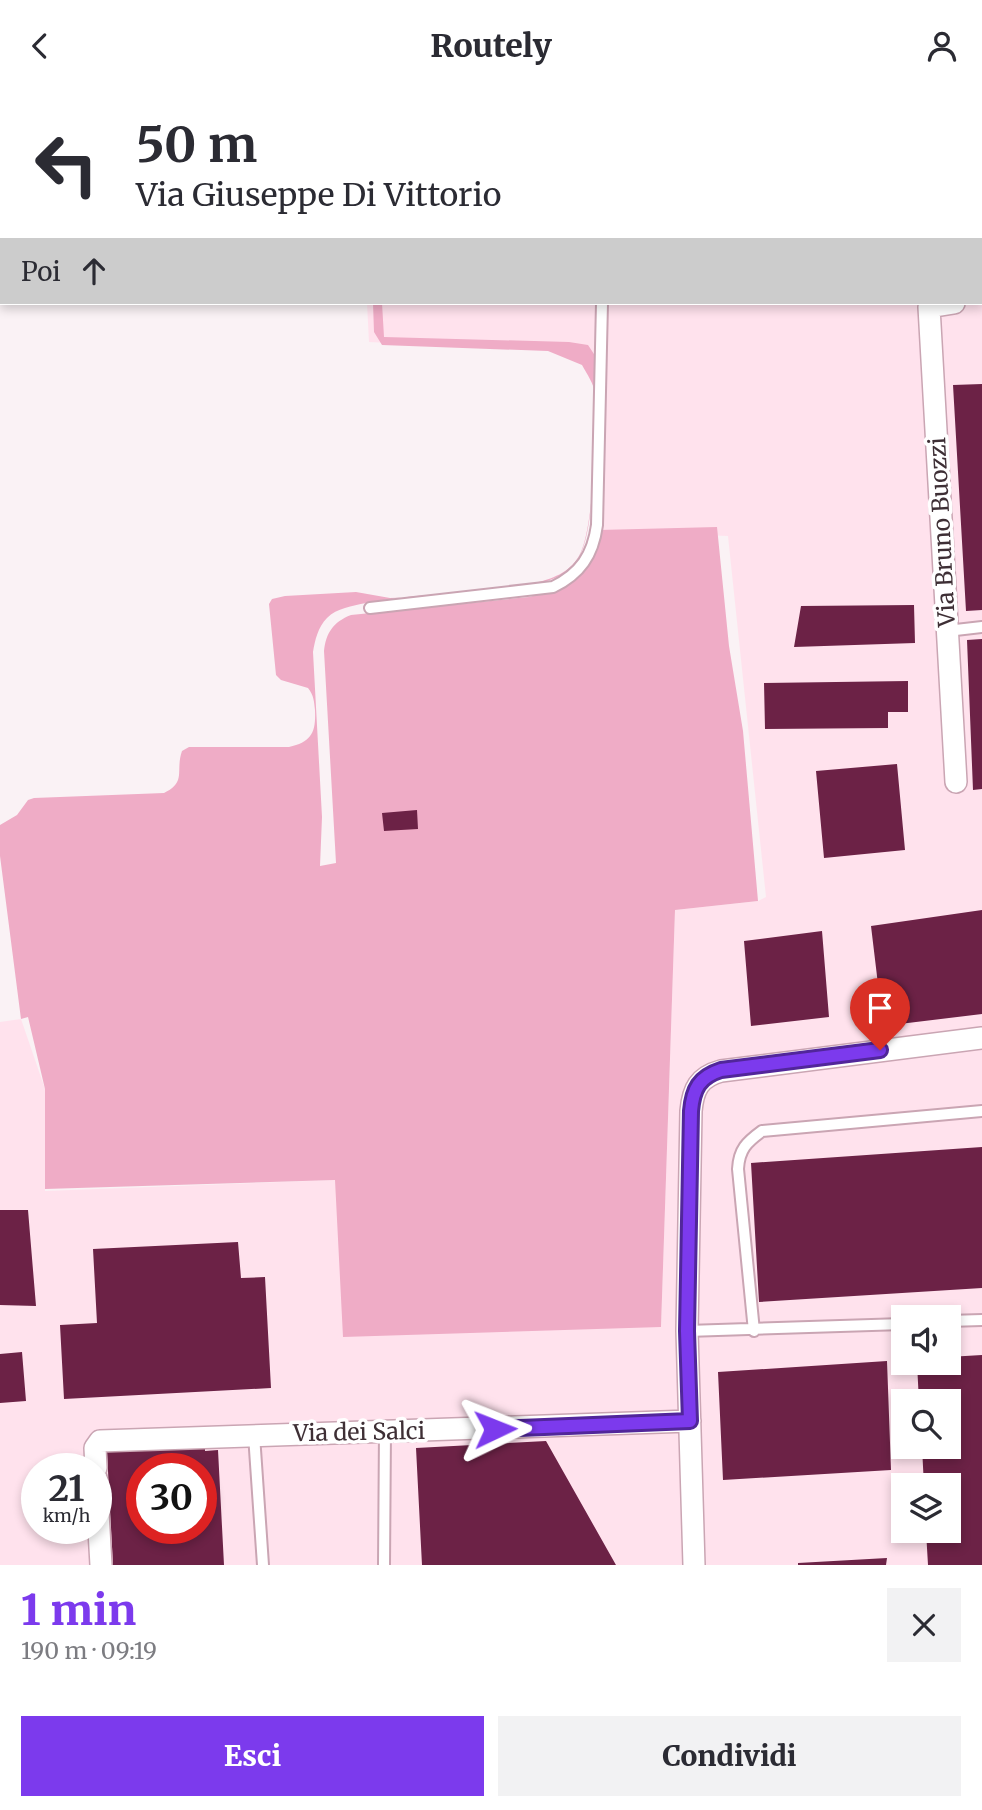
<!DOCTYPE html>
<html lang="it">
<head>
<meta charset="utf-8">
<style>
	body { margin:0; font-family:Merriweather,serif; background:#f2f2f3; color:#2b2b33; height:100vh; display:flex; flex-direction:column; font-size:26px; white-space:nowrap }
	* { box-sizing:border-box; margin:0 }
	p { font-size:23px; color:#7c7c81 }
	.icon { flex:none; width:38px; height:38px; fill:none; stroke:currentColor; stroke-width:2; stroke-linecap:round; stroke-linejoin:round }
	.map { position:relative; height:1474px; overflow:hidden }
	.side { display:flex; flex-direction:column; background:#fff; flex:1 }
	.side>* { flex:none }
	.banner { position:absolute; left:0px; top:0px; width:984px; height:214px; box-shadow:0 4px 10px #0003; background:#fff; color:#2b2b33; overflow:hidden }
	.tools { position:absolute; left:891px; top:1214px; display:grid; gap:14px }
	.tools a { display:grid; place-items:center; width:70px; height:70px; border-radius:0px; background:#fff; box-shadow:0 4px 10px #0003; font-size:35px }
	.speed { position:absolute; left:21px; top:1362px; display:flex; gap:14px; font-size:35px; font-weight:700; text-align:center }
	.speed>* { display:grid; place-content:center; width:91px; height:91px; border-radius:50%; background:#fff; box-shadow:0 4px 10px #0003; line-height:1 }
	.speed small { font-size:18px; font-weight:400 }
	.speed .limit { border:10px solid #d22; background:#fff; color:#111 }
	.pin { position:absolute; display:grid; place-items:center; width:60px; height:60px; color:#fff; margin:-72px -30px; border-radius:50% 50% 50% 0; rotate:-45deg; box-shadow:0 0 7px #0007 }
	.pin .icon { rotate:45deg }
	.me { position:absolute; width:77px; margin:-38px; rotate:88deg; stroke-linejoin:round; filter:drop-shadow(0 0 5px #0008) }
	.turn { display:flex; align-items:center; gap:24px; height:147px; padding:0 21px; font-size:32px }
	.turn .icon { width:91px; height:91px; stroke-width:2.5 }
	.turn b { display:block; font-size:49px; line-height:60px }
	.then { display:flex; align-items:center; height:66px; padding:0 21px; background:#0003; gap:14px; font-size:26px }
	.round { display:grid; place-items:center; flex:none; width:74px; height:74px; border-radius:0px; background:#f2f2f3 }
	.head { display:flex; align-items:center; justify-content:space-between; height:119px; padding:0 21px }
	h1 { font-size:42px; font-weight:800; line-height:52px; color:#7c3aed }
	.button { display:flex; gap:14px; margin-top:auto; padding:14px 21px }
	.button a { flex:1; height:80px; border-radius:0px; background:#7c3aed; color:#fff; font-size:28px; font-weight:800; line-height:80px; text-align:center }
	.button a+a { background:#f2f2f3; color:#2b2b33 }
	header { display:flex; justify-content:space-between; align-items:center; height:91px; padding:0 21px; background:#fff; font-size:32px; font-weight:800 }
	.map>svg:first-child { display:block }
	.built { fill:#ffe2ed; fill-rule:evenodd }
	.green { fill:#efacc6 }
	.building { fill:#6c2246; fill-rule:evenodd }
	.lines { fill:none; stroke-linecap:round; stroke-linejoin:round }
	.lane-casing { stroke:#caa5b3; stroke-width:14 }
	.street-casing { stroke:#caa5b3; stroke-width:24 }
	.lane { stroke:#fff; stroke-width:10 }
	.street { stroke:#fff; stroke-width:21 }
	.route-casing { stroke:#51269a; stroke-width:18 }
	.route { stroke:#7c3aed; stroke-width:12 }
	.labels { text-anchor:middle; stroke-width:7; stroke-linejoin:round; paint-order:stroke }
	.street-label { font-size:23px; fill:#3e2f35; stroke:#fff }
</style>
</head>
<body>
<header><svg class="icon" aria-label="back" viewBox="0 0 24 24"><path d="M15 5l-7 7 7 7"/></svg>Routely<svg class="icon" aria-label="person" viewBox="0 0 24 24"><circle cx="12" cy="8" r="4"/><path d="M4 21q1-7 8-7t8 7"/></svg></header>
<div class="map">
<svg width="982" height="1474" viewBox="0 0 982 1474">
	<rect width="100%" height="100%" fill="#faf2f5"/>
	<path class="built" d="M361,0h621v1474h-982v-543l21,-3 24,70v102l290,-11 326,147 14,-417 83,-9 8,-4 -38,-361 -125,-5 -5,-178 -229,-11 -2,-39h615v-210zM903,1227h45v45h-45zM903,1311h45v45h-45zM37,1377h59v60h-59zM142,1377h59v60h-59zM903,1395h45v45h-45z"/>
	<path class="green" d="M373,212h9l2,34 185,5 19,3 8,12c-1,43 2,168 -17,200 -6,11 -17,19 -29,23 -18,7 -38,7 -57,9 -42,5 -86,6 -127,14 -14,3 -29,5 -39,15 -9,9 -12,22 -14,34l9,165 -2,49 16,-3 -12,-212c2,-18 9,-29 27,-36l178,-18c43,-11 61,-21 70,-67l118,-3 12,119 14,85 15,170 -83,9 -14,417 -318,10 -8,-157 -290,9v-100l-17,-72 -7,2 -21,-163v-31l17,-10 11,-15 6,-2 130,-5c23,-11 11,-22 18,-42l7,-4h100c23,-5 27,-15 26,-37 -1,-9 -1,-14 -7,-22l-27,-8 -5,-5 -7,-71 3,-5 13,-3 71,-4 34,6 27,-1 117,-14c18,-4 35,-10 45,-27 15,-25 18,-130 16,-162 -1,-10 -8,-20 -13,-29l-34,-14 -166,-6 -8,-13z"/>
	<path class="building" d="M982,293v226l-16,1 -13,-226z
		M914,514l1,38 -121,4 7,-41z
		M982,548v150l-9,1 -6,-150z
		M908,590v31h-20v16l-123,1 -1,-46z
		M897,673l8,86 -81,8 -8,-87z
		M417,719l1,19 -34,2 -2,-18z
		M982,819v104l-99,12 -12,-100z
		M822,840l7,86 -78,9 -7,-85z
		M982,1056v141l-223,14 -8,-139z
		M0,1119h28l8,96 -36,-1z
		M238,1151l3,36 24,-1 6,111 -207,11 -4,-74 37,-2 -4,-74z
		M22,1261l4,49 -26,2v-49z
		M982,1264v210h-54l-2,-34h22v-45h-24l-2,-39h26v-45h-29l-2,-39h31v-6z
		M887,1270l4,109 -168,10 -5,-108z
		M546,1350l70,124h-194l-6,-117z
		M205,1356v4l13,-1 6,115h-111l-6,-113zM142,1377h59v60h-59z
		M887,1467l-1,7h-88v-2z"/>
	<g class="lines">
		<defs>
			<path id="lane" d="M370,517l183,-21c27,-13 40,-32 44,-62l5,-222
				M947,540l35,-4
				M948,1230l34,-1
				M687,1240l216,-7
				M754,1240l-16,-162c1,-20 9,-27 24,-38l220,-20
				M254,1344l9,130
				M384,1474l1,-134"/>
			<path id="street" d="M605,2v-2
				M954,212l-25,4 27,475
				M96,1377l-1,-20 5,-7 590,-20
				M96,1387l5,87
				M694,1474l-7,-234 4,-220c2,-22 8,-34 30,-40l261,-33"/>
		</defs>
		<use href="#lane" class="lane-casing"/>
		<use href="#street" class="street-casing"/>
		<use href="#lane" class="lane"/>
		<use href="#street" class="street"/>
	</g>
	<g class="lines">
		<defs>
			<path id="route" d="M495,1338l195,-8 -3,-90 4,-220c2,-22 8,-34 30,-41l159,-20"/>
		</defs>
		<use href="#route" class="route-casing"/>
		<use href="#route" class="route"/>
	</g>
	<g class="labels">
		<g class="street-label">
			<text transform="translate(942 441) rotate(-93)" y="8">Via Bruno Buozzi</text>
			<text transform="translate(359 1341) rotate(-1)" y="8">Via dei Salci</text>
		</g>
	</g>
</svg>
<div class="tools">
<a><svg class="icon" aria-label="sound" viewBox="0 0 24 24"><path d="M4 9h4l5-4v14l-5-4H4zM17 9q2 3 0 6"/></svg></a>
<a><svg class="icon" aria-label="search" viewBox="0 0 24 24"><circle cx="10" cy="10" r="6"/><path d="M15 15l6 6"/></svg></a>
<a><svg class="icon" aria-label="layers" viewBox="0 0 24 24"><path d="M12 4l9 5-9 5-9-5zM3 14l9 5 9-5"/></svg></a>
</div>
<div class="speed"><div>21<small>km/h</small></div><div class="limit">30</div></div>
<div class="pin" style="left:880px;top:959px;background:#d93025"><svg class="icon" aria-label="arrive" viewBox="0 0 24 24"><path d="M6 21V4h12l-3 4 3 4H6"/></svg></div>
<svg class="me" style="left:495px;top:1338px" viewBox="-20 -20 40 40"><path d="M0-17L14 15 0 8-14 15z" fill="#7c3aed" stroke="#fff" stroke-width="4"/></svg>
<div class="banner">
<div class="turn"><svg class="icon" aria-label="left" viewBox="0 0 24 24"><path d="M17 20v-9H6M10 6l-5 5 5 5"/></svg><div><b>50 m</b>Via Giuseppe Di Vittorio</div></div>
<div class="then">Poi<svg class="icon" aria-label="ahead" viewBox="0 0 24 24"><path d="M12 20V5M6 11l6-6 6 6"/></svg></div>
</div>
</div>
<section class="side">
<div class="head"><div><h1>1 min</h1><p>190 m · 09:19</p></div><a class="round"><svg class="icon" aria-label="close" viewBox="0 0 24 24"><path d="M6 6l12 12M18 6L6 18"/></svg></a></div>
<div class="button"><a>Esci</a><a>Condividi</a></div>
</section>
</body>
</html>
